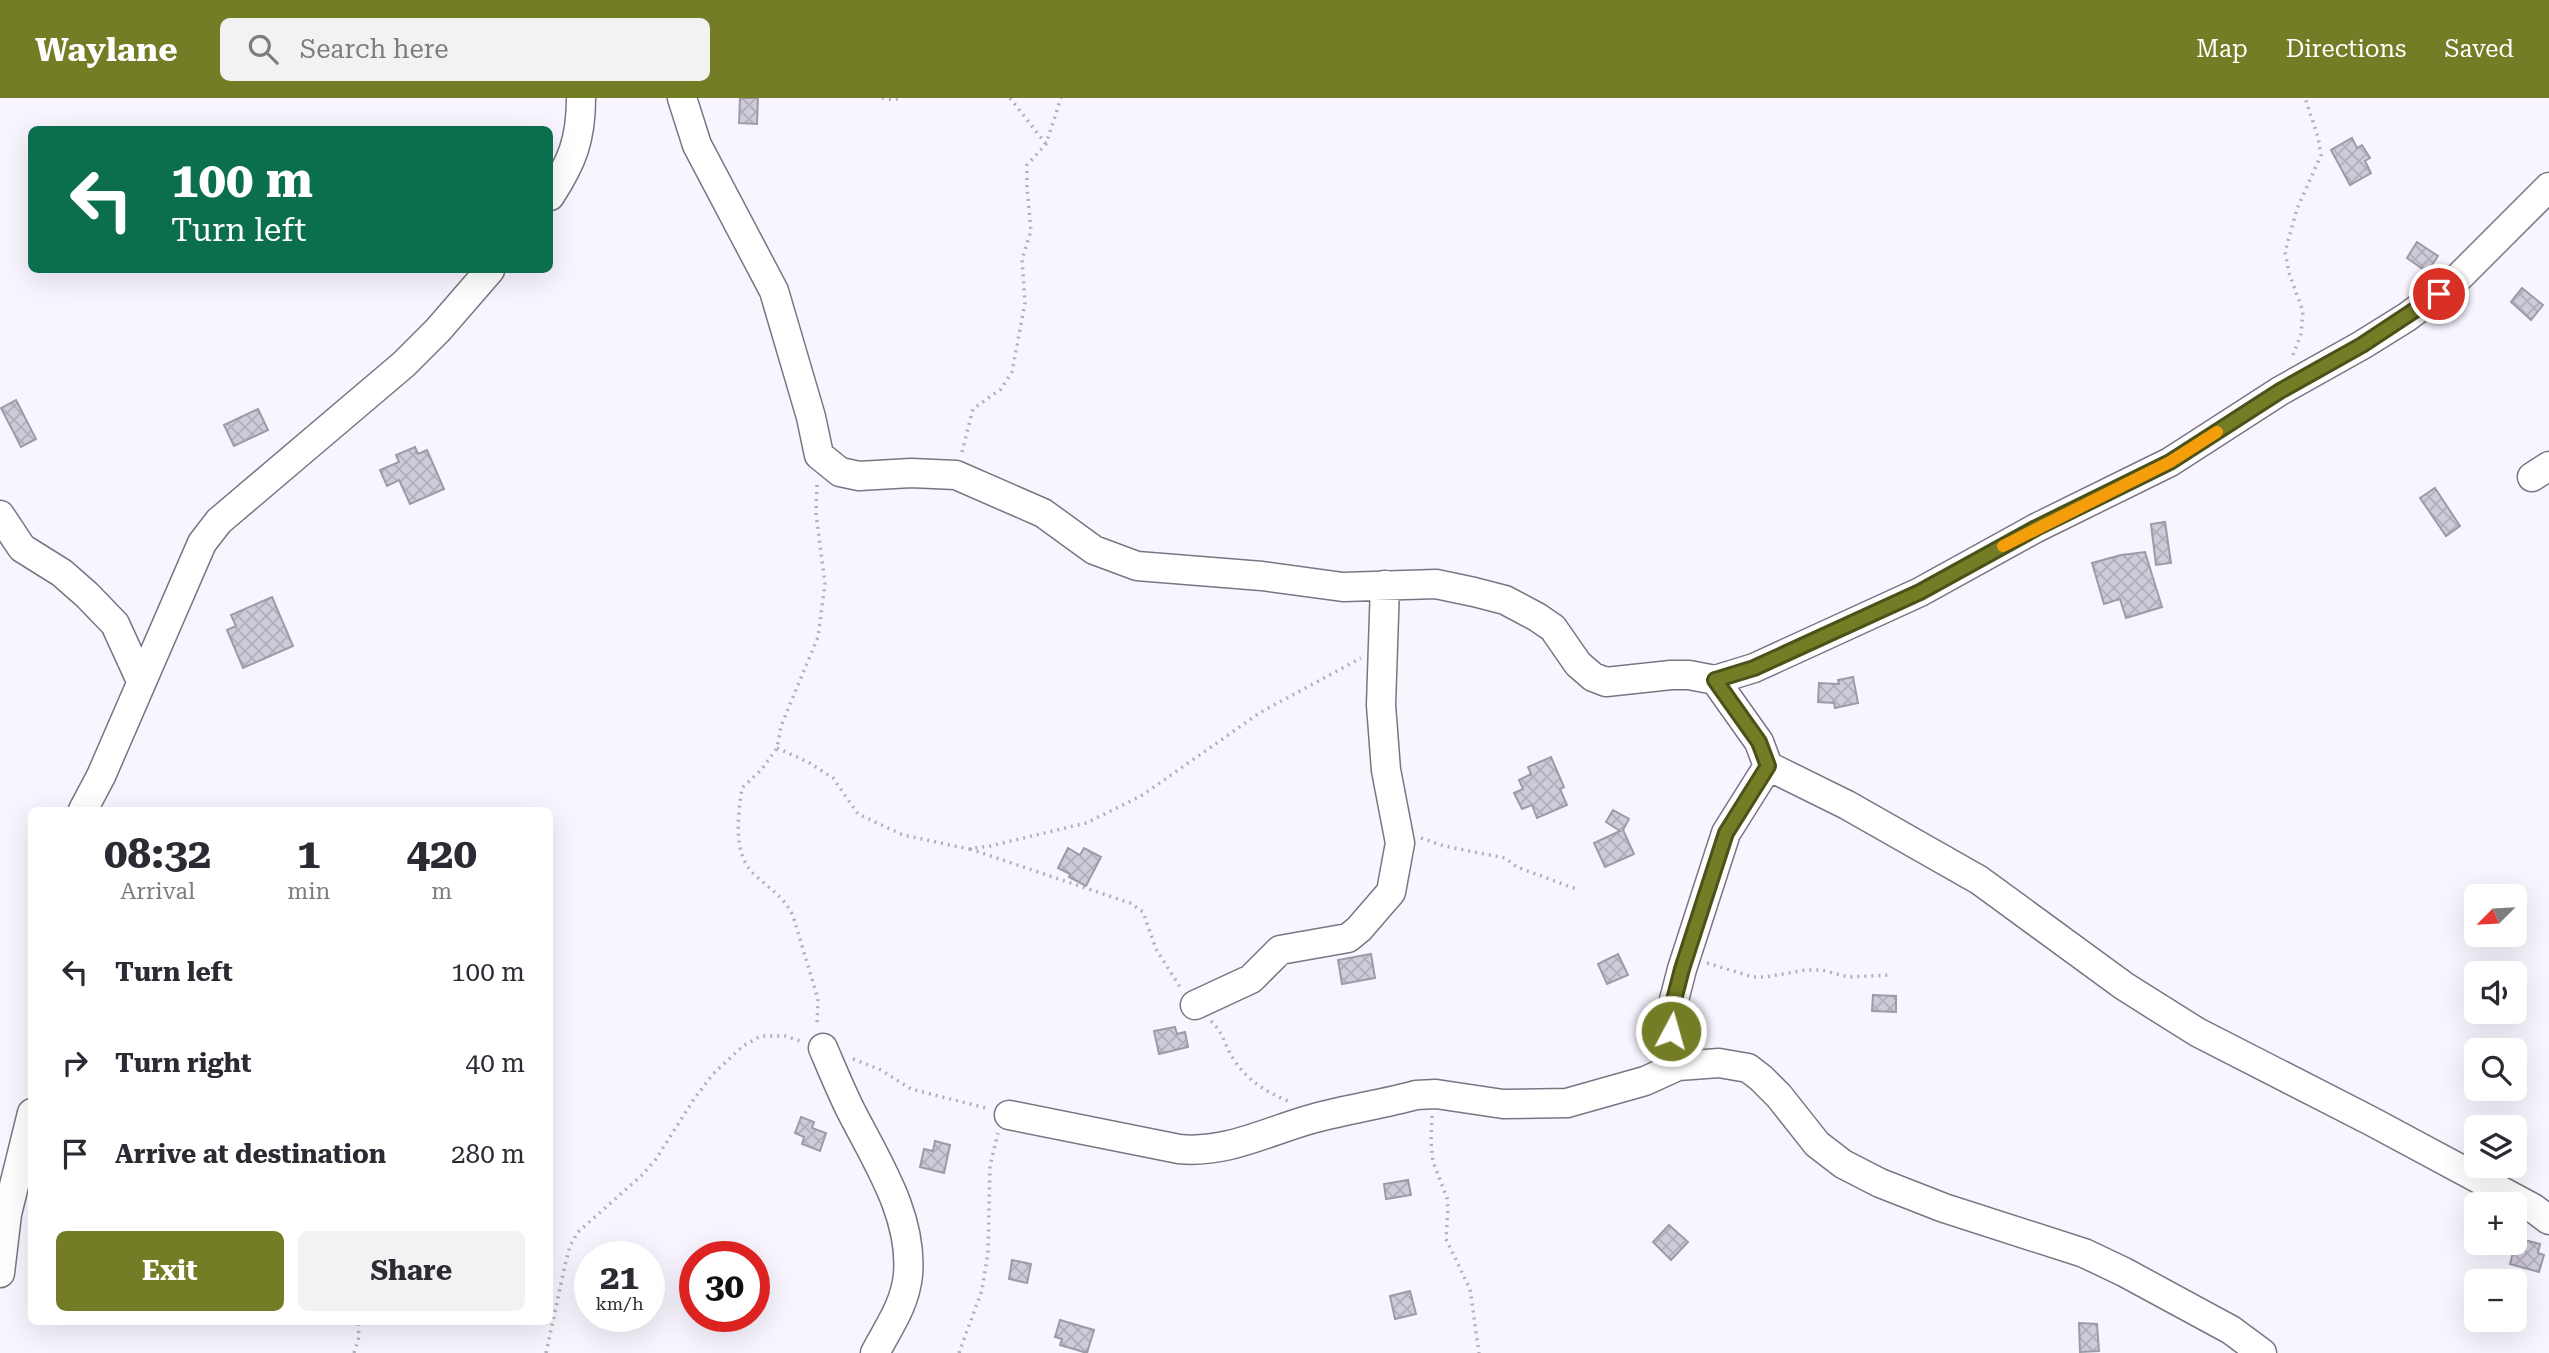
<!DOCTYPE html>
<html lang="en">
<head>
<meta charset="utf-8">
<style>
	body { margin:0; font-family:"Roboto Serif",serif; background:#f2f2f3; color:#2b2b33; height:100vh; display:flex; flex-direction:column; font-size:26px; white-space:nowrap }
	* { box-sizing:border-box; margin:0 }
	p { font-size:23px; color:#7c7c81 }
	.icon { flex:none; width:38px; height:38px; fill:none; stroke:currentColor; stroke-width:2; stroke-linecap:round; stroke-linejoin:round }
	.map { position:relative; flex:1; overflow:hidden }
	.details { position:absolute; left:28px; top:709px; width:525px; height:518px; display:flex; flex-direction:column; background:#fff; border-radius:10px; box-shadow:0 7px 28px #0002 }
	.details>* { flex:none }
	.hud { position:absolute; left:28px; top:28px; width:525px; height:147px; border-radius:10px; box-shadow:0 7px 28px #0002; background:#0b6e4f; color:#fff; overflow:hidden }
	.needle { width:46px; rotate:246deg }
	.tools { position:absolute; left:2464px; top:786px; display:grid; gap:14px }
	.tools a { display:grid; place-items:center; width:63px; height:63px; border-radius:10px; background:#fff; box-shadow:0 7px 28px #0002; font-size:35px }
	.speed { position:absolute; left:574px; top:1143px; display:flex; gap:14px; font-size:35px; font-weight:700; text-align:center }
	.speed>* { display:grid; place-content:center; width:91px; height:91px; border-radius:50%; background:#fff; box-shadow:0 7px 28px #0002; line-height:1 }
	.speed small { font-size:18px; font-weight:400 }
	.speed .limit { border:10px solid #d22; background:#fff; color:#111 }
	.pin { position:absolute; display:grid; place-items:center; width:60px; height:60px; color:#fff; margin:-30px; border:4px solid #fff; border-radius:50%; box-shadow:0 2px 7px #0007 }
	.me { position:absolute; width:77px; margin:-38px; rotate:6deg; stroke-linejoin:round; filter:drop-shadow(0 0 5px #0008) }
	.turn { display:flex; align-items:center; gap:24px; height:147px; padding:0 28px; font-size:32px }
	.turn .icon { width:91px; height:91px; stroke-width:2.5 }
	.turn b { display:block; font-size:49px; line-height:60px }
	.eta { display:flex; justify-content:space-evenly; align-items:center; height:119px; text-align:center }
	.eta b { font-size:42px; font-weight:700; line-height:49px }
	.primary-button { display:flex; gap:14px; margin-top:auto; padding:14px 28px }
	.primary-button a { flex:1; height:80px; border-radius:10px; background:#757c26; color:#fff; font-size:28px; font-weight:700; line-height:80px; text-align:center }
	.primary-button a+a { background:#f2f2f3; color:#2b2b33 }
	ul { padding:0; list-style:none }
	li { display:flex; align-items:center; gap:21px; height:91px; padding:0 28px }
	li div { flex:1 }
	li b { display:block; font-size:26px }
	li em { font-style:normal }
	header { display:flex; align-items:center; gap:42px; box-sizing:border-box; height:98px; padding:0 35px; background:#757c26; color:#fff }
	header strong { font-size:33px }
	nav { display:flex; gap:38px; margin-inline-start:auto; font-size:24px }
	.search { width:490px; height:63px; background:#f2f2f3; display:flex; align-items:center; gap:18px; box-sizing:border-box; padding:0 24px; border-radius:10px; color:#7c7c81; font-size:26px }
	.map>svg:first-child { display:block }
	.building { fill:url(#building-cross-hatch); stroke:#9f9aa8; stroke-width:2 }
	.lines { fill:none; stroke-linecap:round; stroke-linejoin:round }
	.minor-casing { stroke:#7a7583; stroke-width:31 }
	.path { stroke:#b1afb7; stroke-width:3.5; stroke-dasharray:2 5; stroke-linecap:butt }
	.minor { stroke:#fff; stroke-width:28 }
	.route-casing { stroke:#4c5119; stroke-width:18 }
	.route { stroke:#757c26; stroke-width:12 }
	.slow { stroke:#f59e0b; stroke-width:12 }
</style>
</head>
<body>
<header>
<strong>Waylane</strong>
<div class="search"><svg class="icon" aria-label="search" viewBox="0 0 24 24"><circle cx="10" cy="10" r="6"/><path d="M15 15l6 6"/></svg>Search here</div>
<nav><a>Map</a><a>Directions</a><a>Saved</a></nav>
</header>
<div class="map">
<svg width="2549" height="1255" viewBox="0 0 2549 1255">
	<defs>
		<pattern id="building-cross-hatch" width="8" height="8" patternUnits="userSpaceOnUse" patternTransform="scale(1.75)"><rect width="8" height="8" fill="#cfcad9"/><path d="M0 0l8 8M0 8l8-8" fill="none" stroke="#b2adba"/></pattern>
	</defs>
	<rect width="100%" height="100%" fill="#f8f5ff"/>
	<path class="building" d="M740,0h18l-1,26 -18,-1z
		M2352,40l5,10 5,-3 8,13 -5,3 6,12 -21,12 -19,-35z
		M2417,144l21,14 -11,16 -20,-14z
		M2522,190l21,17 -12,15 -20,-18z
		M16,302l20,39 -15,8 -20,-39z
		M258,311l10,21 -34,16 -10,-21z
		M415,349l3,7 9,-4 17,39 -34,15 -11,-24 -12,6 -7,-16 19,-8 -3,-7z
		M2435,390l25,38 -14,10 -26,-38z
		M2165,424l6,41 -15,2 -5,-41z
		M2145,454l17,55 -36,11 -6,-19 -16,5 -12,-41 29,-8z
		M272,499l21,49 -50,22 -16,-38 9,-4 -5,-11z
		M1853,579l5,26 -23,5 -1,-5 -16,-1 1,-19 20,1 -1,-4z
		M1551,659l13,30 -4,2 7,16 -30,13 -5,-13 -10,4 -8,-16 9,-4 -4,-9 12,-6 -3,-7z
		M1613,712l16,9 -6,11 11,24 -29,13 -11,-24 26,-12 -14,-9z
		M1068,750l12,7 4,-7 17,9 -15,29 -17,-9 1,-3 -12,-6z
		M1371,856l4,24 -33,6 -4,-24z
		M1618,856l10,21 -21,9 -9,-20z
		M1873,897l23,1v16l-24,-1z
		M1175,929l2,7 8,-2 3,15 -29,7 -5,-23z
		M801,1019l13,5 -2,6 14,5 -6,18 -18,-7 2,-7 -9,-4z
		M935,1043l15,4 -6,28 -24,-6 4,-18 9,2z
		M1408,1082l3,15 -25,4 -2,-15z
		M1669,1127l19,17 -17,18 -18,-18z
		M2517,1140l23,6 -2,9 6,2 -5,17 -29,-8z
		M1012,1162l19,4 -4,19 -18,-4z
		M1410,1193l6,23 -21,5 -5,-23z
		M1060,1222l34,10 -7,23 -27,-8 2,-6 -7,-2z
		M2079,1225l18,1 2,27 -19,1z"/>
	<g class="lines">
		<defs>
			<path id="minor" d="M682,0l15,47 77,146 37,126 8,38 21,17 19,4 52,-3 45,2 87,38 51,37 43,16 125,10 81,11 93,-3 38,8 31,8 32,17 16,11 25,36 15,13 13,5 65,-7h18l26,5 39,-12 166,-76 116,-64 134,-66 110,-71 82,-46 45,-28 47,-35 95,-95
				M550,98c22,-34 31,-56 31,-98
				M2532,379l17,-11
				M0,417l22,33 40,25 25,22 28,29 26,57
				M1768,668l79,39 132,75 145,106 73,46 174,89 162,87 16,12
				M83,712l18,-34 101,-233 17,-22 185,-157 34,-34 52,-60
				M1195,907l56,-26 29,-29 68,-12 11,-9 32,-37 9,-49 -14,-73 -5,-65 4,-120
				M823,950c9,21 18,43 28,63 26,51 62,105 57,164 -3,30 -20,53 -33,78
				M1678,968l-7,-35 3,-31 8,-31 44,-136 42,-67 -9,-24 -44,-62
				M1009,1017l170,34c48,5 91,-19 136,-31 34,-9 68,-14 101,-23l20,-1 67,10 64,-1 78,-22 33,-15 41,-3 29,5 13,10 18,18 38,48 26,20 37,19 64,25 140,45 40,19 107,58 31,23
				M0,1175l7,-59 25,-101"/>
		</defs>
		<use href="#minor" class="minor-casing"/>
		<path class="path" d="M882,0l11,2 8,-2
			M1010,0l36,46
			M2293,257l8,-21 2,-23 -14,-38 -4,-21 12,-43 24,-54 -3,-18 -13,-39
			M962,354l11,-43 28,-20 11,-17 13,-69 -3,-44 9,-28 -4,-44v-22l19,-21 15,-46
			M817,387l-1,28 9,71 -7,53 -37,89 -4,22 -15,21 -20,19c-4,28 -10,68 14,88 14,13 29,22 37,40l25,83 -1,26
			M777,650l31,14 25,16 25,36 45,21 66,14 21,-3 96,-23 55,-27 120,-84 100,-54
			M1421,740l23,8 61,12 12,9 62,23
			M970,751l160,54 13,9 13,37 24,38
			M1707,865l46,14h12l41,-7h16l26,7 42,-2
			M1211,923c13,12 14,26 23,39 14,21 32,32 54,41
			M853,961l28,11 30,19 75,19
			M1432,1018l-1,26 2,20 14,36 1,11 -2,30 24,50 9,64
			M354,1255l5,-16 -1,-16
			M546,1255l19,-88 5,-19 8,-14 63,-56 15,-17 38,-60 19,-25 30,-28 18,-10h24l18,6
			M959,1255l23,-63 6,-37 2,-87 8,-33"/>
		<use href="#minor" class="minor"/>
	</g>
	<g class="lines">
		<defs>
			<path id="route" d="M1671,933l3,-31 8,-31 44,-136 42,-67 -9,-24 -44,-62 39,-12 166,-76 116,-64 134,-66 110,-71 82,-46 77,-51"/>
		</defs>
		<use href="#route" class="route-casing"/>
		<use href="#route" class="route"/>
		<path class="slow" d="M2003,448l167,-84 47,-30"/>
	</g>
</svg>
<div class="tools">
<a><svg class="needle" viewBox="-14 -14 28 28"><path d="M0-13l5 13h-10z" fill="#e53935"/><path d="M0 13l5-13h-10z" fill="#7c7c81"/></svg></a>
<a><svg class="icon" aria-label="sound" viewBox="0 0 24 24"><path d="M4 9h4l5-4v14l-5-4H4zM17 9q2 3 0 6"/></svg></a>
<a><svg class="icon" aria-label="search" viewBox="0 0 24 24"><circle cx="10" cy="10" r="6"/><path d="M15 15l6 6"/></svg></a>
<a><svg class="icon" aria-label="layers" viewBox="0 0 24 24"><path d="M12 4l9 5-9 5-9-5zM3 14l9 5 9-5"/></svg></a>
<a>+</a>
<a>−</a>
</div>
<div class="speed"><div>21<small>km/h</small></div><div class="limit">30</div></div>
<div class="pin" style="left:2439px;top:196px;background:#d93025"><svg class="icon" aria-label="arrive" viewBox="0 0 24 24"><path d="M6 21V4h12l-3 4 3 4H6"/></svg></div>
<svg class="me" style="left:1671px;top:933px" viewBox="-20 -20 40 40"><circle r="17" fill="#757c26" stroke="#fff" stroke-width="3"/><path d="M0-11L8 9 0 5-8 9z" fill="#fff"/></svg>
<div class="hud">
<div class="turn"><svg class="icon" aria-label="left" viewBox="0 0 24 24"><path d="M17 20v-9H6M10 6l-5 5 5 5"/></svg><div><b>100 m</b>Turn left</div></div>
</div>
<section class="details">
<div class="eta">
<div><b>08:32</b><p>Arrival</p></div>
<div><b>1</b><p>min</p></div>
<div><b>420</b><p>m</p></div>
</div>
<ul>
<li><svg class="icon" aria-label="left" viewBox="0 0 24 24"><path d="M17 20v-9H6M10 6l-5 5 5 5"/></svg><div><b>Turn left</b></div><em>100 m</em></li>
<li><svg class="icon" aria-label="right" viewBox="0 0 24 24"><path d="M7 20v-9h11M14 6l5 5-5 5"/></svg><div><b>Turn right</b></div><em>40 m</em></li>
<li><svg class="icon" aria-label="arrive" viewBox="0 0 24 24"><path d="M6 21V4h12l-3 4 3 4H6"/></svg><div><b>Arrive at destination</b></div><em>280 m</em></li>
</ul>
<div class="primary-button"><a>Exit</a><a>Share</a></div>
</section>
</div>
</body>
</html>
